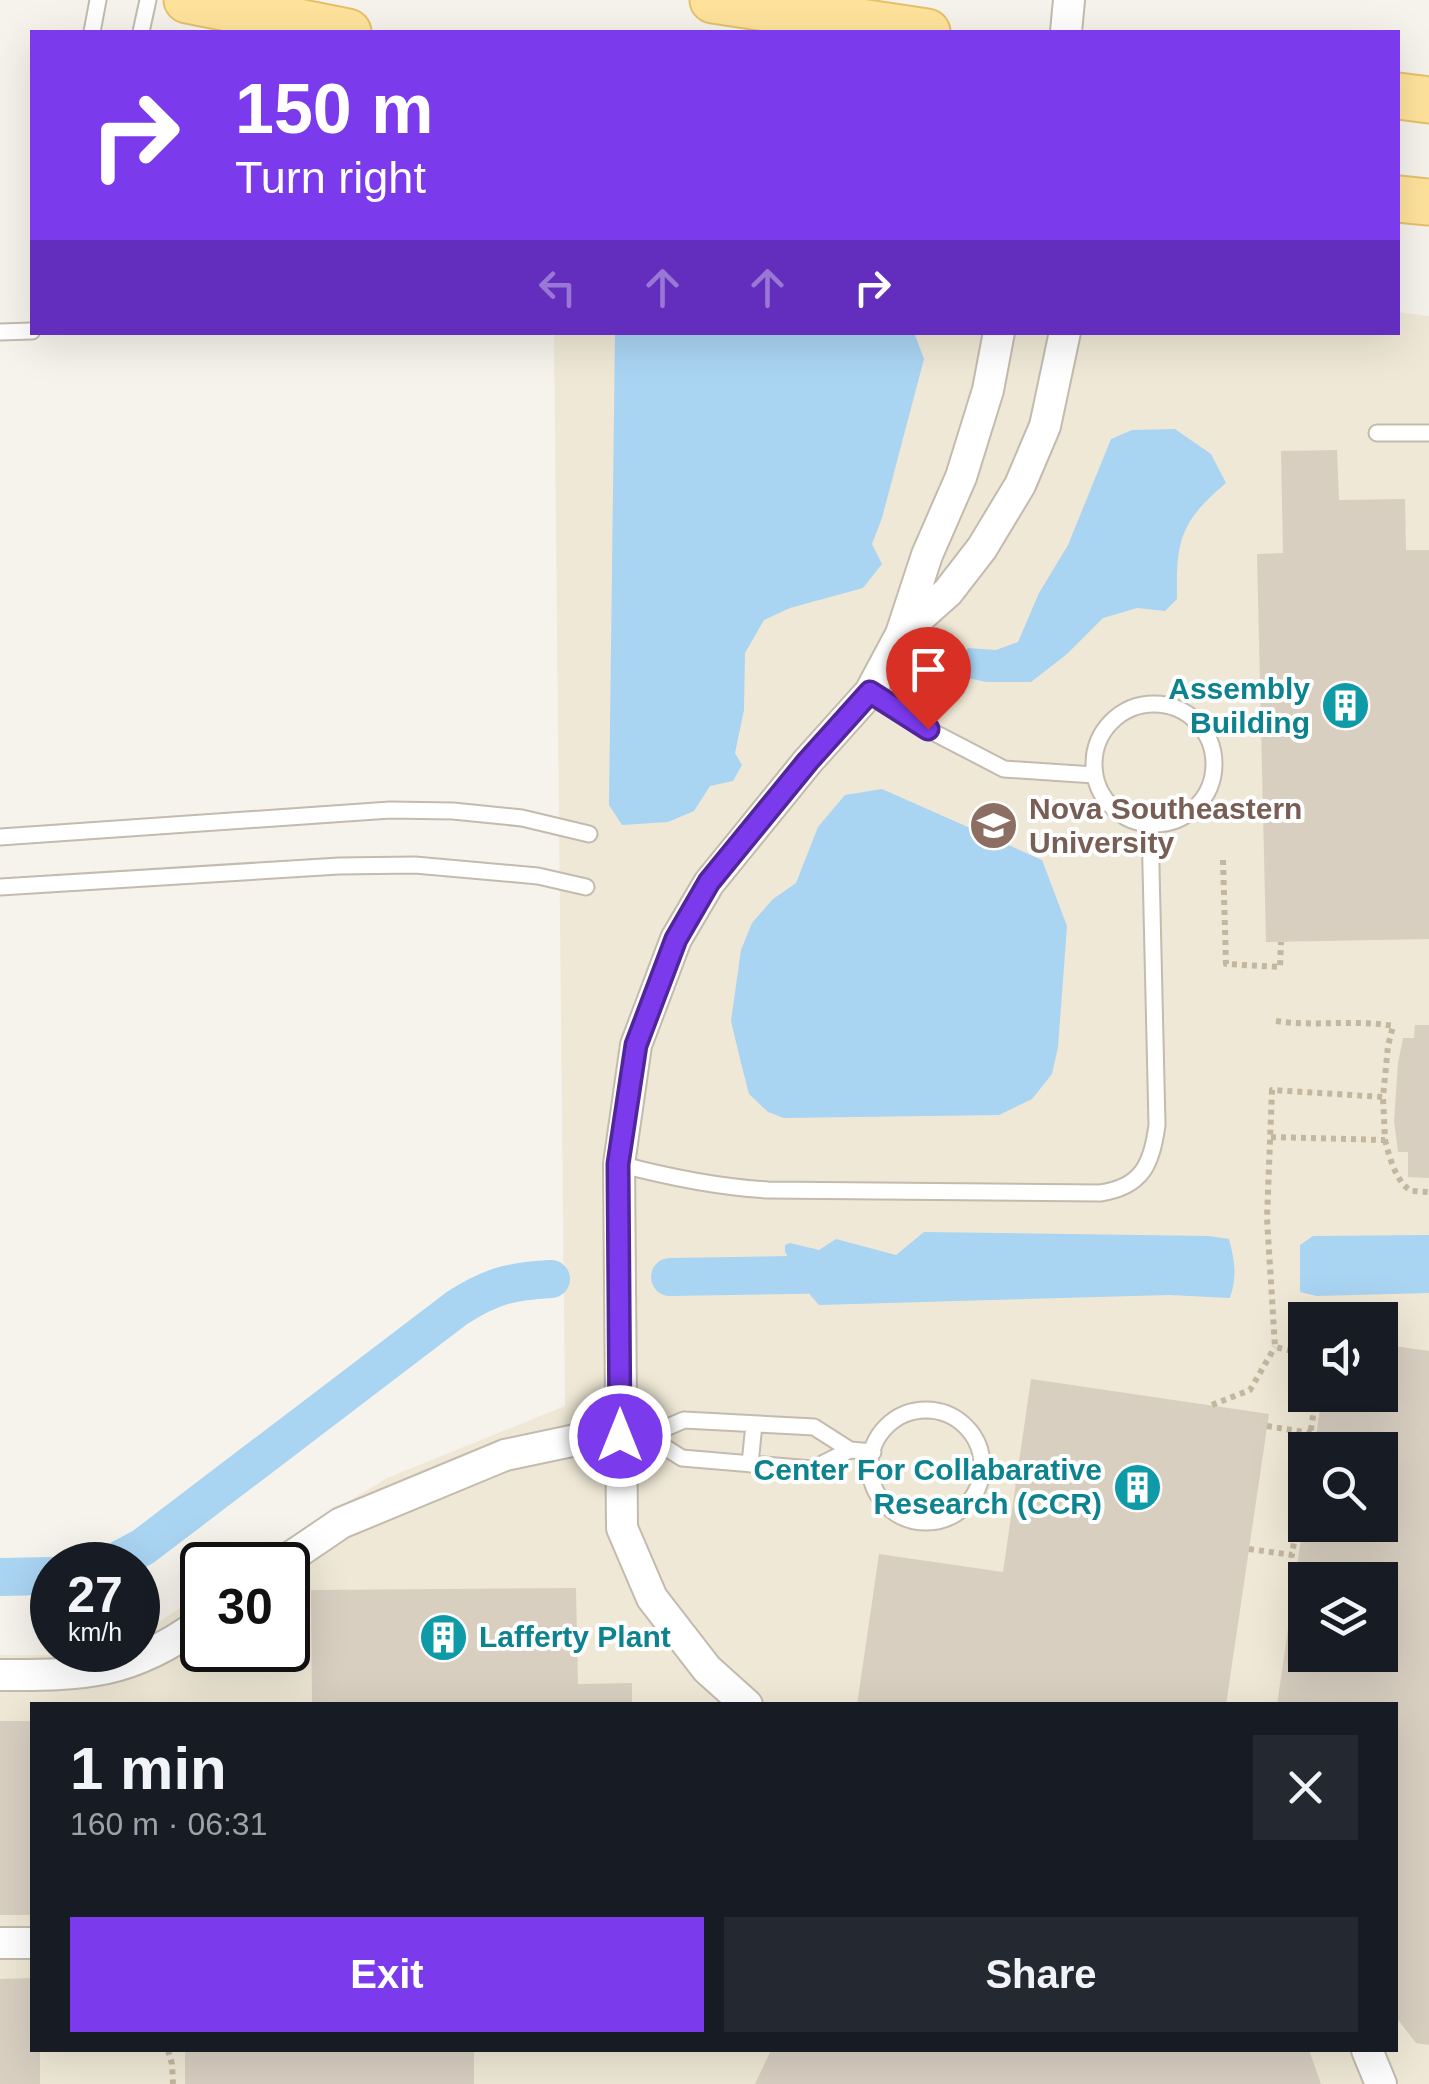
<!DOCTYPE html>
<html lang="en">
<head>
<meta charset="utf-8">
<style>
	body { margin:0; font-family:Helvetica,sans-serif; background:#242831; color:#f1f3f6; height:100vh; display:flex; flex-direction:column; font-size:38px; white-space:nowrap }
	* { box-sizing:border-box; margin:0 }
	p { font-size:32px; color:#9ea1a6 }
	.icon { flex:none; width:55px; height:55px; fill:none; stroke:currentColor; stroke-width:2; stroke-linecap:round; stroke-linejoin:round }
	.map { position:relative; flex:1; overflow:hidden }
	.sheet { position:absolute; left:30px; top:1702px; width:1368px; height:350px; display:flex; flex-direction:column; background:#171b24; border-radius:0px; box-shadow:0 10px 40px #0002 }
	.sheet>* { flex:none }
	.guide { position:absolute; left:30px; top:30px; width:1370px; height:305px; border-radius:0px; box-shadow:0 10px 40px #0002; background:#7c3aed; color:#fff; overflow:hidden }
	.controls { position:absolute; left:1288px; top:1302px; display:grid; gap:20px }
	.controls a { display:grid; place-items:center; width:110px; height:110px; border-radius:0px; background:#171b24; box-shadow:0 10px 40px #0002; font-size:50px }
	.speed { position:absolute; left:30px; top:1542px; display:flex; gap:20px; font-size:50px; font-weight:700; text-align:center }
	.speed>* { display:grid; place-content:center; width:130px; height:130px; border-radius:50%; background:#171b24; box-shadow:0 10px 40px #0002; line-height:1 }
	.speed small { font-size:25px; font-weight:400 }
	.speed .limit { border:5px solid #111; border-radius:15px; background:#fff; color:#111 }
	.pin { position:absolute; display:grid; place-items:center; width:85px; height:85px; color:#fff; margin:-102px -42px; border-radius:50% 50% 50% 0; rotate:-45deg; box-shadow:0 0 10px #0007 }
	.pin .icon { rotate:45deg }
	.me { position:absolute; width:110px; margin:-55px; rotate:0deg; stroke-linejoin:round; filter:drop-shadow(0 0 8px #0008) }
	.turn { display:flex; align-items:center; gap:35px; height:210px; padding:0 40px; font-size:45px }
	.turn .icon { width:130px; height:130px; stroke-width:2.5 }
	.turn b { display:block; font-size:70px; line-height:85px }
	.lanes { display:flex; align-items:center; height:95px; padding:0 40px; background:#0003; justify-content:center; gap:50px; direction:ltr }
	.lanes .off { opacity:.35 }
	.round { display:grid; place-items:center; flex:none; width:105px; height:105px; border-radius:0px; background:#242831 }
	.headline { display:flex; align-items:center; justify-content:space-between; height:170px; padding:0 40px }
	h1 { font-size:60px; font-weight:700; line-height:75px }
	.cta { display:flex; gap:20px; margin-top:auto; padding:20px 40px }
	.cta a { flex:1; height:115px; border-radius:0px; background:#7c3aed; color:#fff; font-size:40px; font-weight:700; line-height:115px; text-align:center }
	.cta a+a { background:#242831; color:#f1f3f6 }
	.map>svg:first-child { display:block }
	.education { fill:#efe8d6; fill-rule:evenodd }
	.water { fill:#a9d4f2 }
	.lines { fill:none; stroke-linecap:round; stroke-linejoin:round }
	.canal { stroke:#a9d4f2; stroke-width:38 }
	.building { fill:#d8cfc1; fill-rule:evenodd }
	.lane-casing { stroke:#c2bbae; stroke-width:19 }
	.street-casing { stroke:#c2bbae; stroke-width:34 }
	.primary-casing { stroke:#e6c16a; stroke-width:49 }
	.path { stroke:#c4b79f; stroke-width:6; stroke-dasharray:5 5; stroke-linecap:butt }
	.lane { stroke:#fff; stroke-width:15 }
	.street { stroke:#fff; stroke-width:30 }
	.primary { stroke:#ffe39c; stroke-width:45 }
	.route-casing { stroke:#51269a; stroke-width:25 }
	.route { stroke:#7c3aed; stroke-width:18 }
	.labels { text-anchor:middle; stroke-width:8; stroke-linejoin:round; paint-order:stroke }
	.culture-label { font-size:30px; font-weight:bold; fill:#0d838f; stroke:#fff; text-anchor:end }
	.education-label { font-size:30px; font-weight:bold; fill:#785e54; stroke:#fff; text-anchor:start }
</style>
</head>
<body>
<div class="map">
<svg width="1429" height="2084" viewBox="0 0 1429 2084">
	<rect width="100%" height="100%" fill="#f6f3ec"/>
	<path class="education" d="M1398,312l31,4v1768h-1429v-429h75l21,-5h42v-14l64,-43v57h86v-85h-44l143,-87 178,-72 -11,-1073 844,-1zM1305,1320h75v75h-75zM1305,1450h75v75h-75zM1305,1580h75v75h-75zM32,1705h1363v345h-1363z"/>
	<path class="water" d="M615,333h297l3,2 9,24 -42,159 -10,26 10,20 -19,24 -73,20 -26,12 -19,33 -1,57 -9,43 7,12 -9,16 -23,5 -16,25 -26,11 -46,3 -13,-20z
		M1175,429l36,25 15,29c-46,39 -50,57 -49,116l-12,12 -28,-3 -34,10 -36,36 -36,28h-45l-37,-8 19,-26 28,2 22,-8 21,-49 29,-48 43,-106 21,-9z
		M882,789l160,71 25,66 -9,121 -6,27 -20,25 -33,16 -215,3 -16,-6 -19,-18 -8,-31 -10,-42 10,-71 11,-27 21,-24 23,-16 22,-56 27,-32z
		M924,1232l285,4 20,3c6,23 8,37 1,59l-61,-3 -350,10 -8,-9 -26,-44v-7l5,-2 29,7 17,-11 60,16z
		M1429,1235v58l-112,3 -17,-4v-47l13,-9z"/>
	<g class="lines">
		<path class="canal" d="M670,1277l177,-3
			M109,1565l34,-18 314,-239c34,-22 54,-27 94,-29
			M0,1577l52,-1"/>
	</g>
	<path class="building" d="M1337,450l2,50 66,-1 1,51h23v389l-163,3 -9,-388 26,-1 -2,-102z
		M1415,1025h14v153l-21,-1v-25h-10l-4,-31 4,-58 5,-25h11z
		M1380,1344l49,7v694l-13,-2 -21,-27v-311h-118l26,-180h77v-75h-66l8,-55h58zM1305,1580h75v75h-75z
		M1031,1379l238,35 -43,291h-369l22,-151 124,18z
		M576,1588l2,96 54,-1v22h-320l-1,-115z
		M0,1721h32v194h-32z
		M32,1978v72h8v34h-40v-105z
		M185,2050h289v34h-289z
		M771,2050h538l12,34h-566z"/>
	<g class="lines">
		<defs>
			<path id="lane" d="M92,32l6,-32
				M141,32l7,-32
				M0,332l32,-1
				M1377,433h52
				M870,692l57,37 77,40 90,6
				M1094 764a60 60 0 1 1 120 0a60 60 0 1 1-120 0Z
				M0,837l390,-27 63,1 69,7 67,16
				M0,887l339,-21 76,-1 123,11 48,11
				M619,1164c49,13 98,23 149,26l332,3c42,-6 52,-29 57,-68l-7,-301
				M870 1466a56 56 0 1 1 112 0a56 56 0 1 1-112 0Z
				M620,1436h27l37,-16 130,7 36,23 23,2
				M647,1436l35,22 130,11 38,-19
				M750,1464l4,-40"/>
			<path id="street" d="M1066,32l3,-32
				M903,632l45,-40 34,-44 38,-63 25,-59 20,-94
				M279,1565l62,-42 164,-68 71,-15 44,-4
				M0,1675c85,0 130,0 202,-53
				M747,1705l-40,-36 -55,-71 -30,-70 -3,-364 17,-119 40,-106 33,-56 99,-122 62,-69 31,-58 26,-79 34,-78 27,-87 11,-58
				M0,1943h32
				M1367,2050l14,34"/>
			<path id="primary" d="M187,0l161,32
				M713,0l214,32
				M1398,96l31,4
				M1398,199l31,3"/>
		</defs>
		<use href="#lane" class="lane-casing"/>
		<use href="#street" class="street-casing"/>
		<use href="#primary" class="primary-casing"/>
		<path class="path" d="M1223,860l3,104 54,3 1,-25
			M1276,1021c39,6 78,-2 117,5l-5,20 -5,51 -111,-7 -5,128 8,129 30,7
			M1271,1137l114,3 -2,-43
			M1385,1140c4,15 11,44 27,51 2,0 15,1 17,1
			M1212,1405l38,-15 25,-43
			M1267,1426l49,8
			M1308,1450l8,-55
			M1249,1549l43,6 13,-85
			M168,2050l4,14 1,20"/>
		<use href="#lane" class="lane"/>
		<use href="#street" class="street"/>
		<use href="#primary" class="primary"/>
	</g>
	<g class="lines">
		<defs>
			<path id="route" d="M620,1436l-2,-272 18,-119 40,-106 33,-57 99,-121 62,-69 58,37"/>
		</defs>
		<use href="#route" class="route-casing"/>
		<use href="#route" class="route"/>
	</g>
	<defs>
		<symbol id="building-disc" viewBox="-11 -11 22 22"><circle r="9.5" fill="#0f9aa8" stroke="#fff"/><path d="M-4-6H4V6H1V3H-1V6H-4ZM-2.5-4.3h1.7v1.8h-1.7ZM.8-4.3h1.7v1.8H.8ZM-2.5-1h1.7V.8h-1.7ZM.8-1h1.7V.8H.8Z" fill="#fff"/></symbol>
		<symbol id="university-disc" viewBox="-11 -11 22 22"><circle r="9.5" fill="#8d6e63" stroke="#fff"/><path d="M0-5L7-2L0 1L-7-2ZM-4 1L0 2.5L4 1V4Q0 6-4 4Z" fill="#fff"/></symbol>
	</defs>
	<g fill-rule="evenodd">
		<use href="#building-disc" x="1318" y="678" width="55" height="55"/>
		<use href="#university-disc" x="966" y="798" width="55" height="55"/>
		<use href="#building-disc" x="1110" y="1460" width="55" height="55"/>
		<use href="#building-disc" x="416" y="1610" width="55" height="55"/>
	</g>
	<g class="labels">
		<g class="culture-label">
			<text x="1310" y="699">Assembly<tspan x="1310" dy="34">Building</tspan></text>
			<text x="1102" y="1480">Center For Collabarative<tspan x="1102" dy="34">Research (CCR)</tspan></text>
			<text x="479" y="1647" text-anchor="start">Lafferty Plant</text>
		</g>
		<g class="education-label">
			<text x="1029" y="819">Nova Southeastern<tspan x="1029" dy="34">University</tspan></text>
		</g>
	</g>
</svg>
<div class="controls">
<a><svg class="icon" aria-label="sound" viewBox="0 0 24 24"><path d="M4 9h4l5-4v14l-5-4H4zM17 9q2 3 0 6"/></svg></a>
<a><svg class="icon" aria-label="search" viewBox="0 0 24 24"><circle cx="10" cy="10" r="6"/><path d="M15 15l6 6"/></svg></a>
<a><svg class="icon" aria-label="layers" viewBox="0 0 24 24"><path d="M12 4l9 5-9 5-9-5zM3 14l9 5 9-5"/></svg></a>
</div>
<div class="speed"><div>27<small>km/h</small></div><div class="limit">30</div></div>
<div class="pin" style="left:928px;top:729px;background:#d93025"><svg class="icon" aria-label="arrive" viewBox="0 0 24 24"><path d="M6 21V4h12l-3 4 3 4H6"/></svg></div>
<svg class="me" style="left:620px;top:1436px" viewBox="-20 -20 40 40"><circle r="17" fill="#7c3aed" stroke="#fff" stroke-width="3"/><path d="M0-11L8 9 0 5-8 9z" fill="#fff"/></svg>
<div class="guide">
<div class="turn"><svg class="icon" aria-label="right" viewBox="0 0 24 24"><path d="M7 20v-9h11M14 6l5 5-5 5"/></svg><div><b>150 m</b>Turn right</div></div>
<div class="lanes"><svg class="icon off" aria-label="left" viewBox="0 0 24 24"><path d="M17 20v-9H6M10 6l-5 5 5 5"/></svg><svg class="icon off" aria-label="ahead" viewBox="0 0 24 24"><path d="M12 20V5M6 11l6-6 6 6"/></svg><svg class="icon off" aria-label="ahead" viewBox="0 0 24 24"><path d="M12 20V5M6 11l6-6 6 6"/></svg><svg class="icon" aria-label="right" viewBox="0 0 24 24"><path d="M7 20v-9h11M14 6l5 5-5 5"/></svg></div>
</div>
<section class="sheet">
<div class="headline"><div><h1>1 min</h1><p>160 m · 06:31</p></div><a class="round"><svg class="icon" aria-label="close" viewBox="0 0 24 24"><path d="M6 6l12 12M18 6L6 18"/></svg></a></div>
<div class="cta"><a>Exit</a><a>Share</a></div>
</section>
</div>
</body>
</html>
